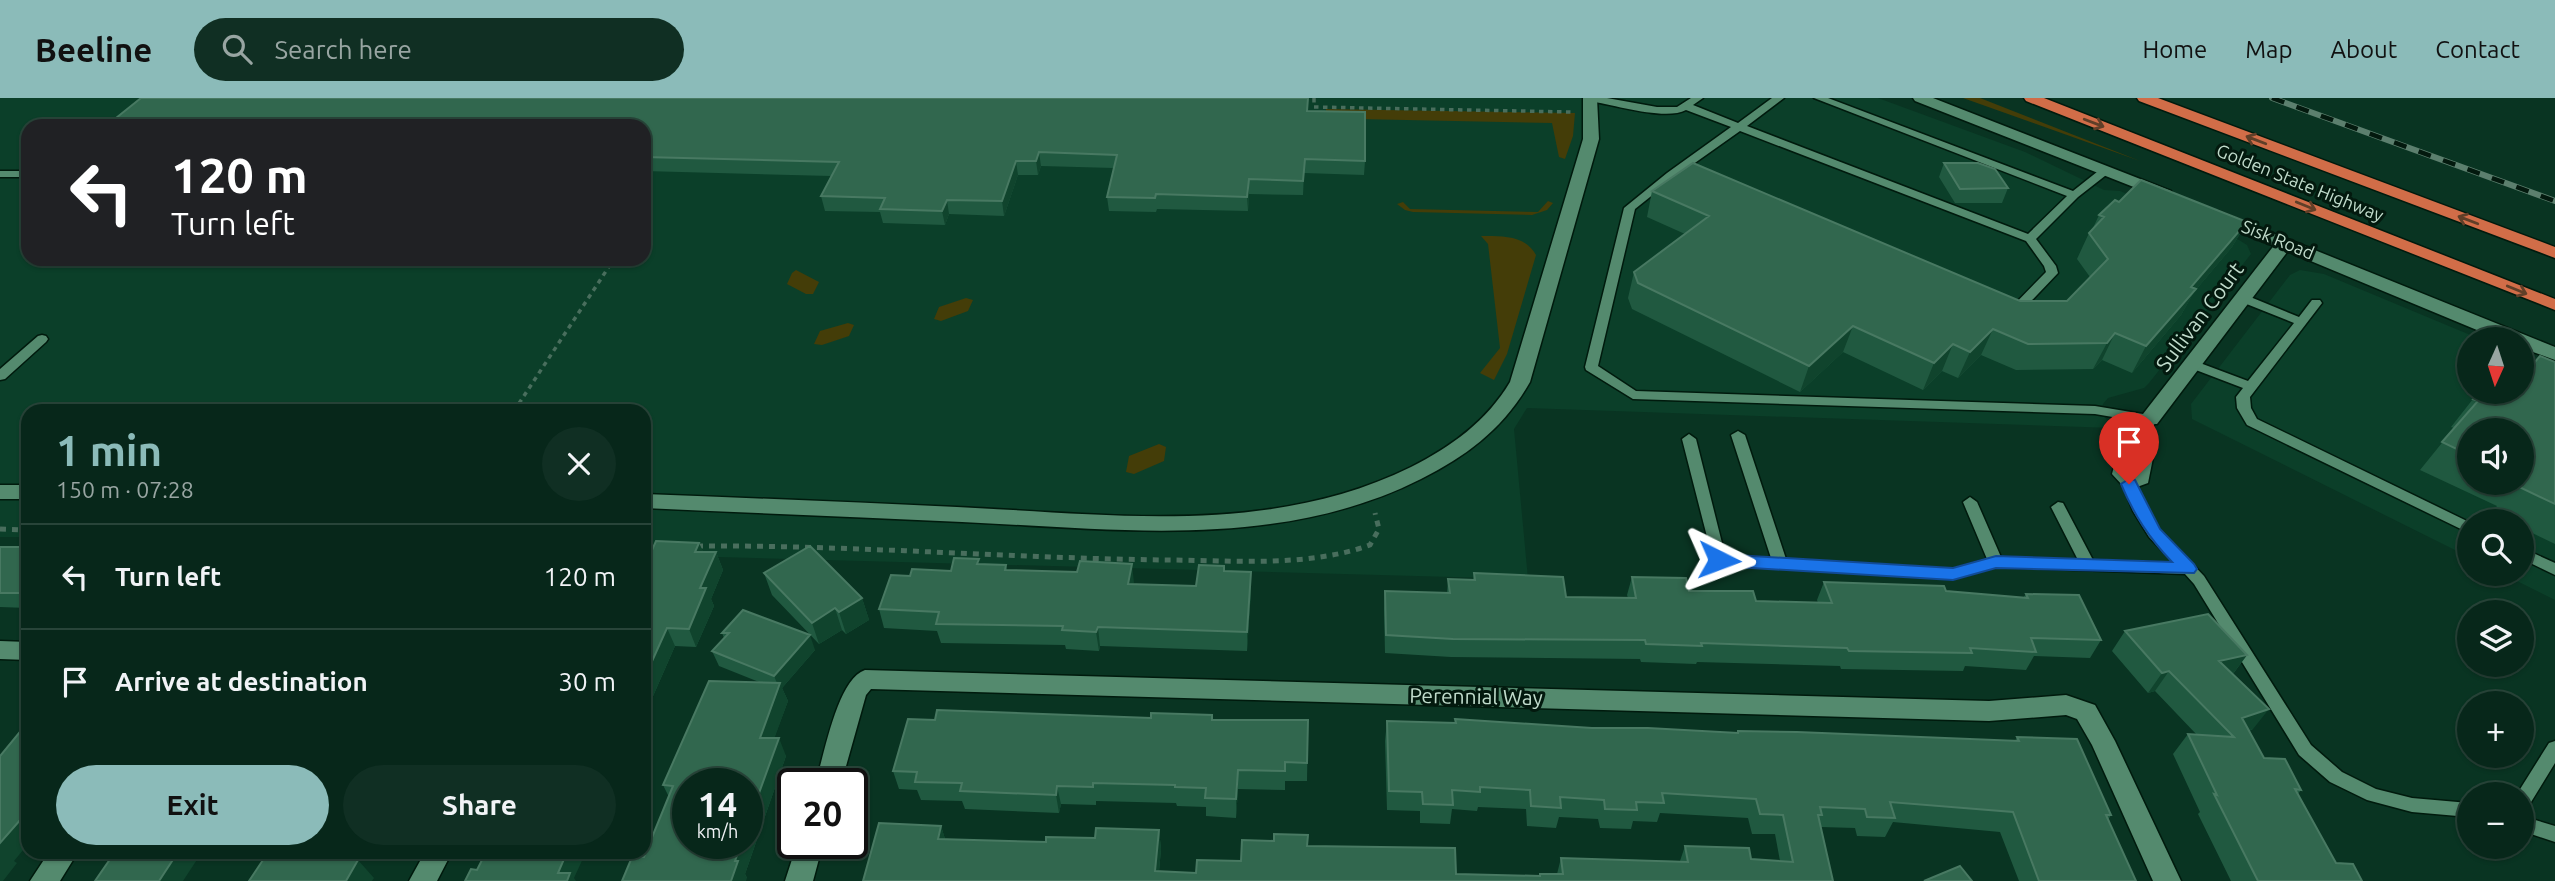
<!DOCTYPE html>
<html lang="en">
<head>
<meta charset="utf-8">
<style>
	body { margin:0; font-family:Ubuntu,sans-serif; background:#102f23; color:#f1f3f6; height:100vh; display:flex; flex-direction:column; font-size:26px; white-space:nowrap }
	* { box-sizing:border-box; margin:0 }
	p { font-size:23px; color:#98a5a2 }
	.icon { flex:none; width:38px; height:38px; fill:none; stroke:currentColor; stroke-width:2; stroke-linecap:round; stroke-linejoin:round }
	.map { position:relative; flex:1; overflow:hidden }
	.side { position:absolute; left:21px; top:306px; width:630px; height:455px; display:flex; flex-direction:column; background:#07271a; border-radius:21px; box-shadow:0 2px 5px #0004,0 0 0 2px #284439 }
	.side>* { flex:none }
	.guide { position:absolute; left:21px; top:21px; width:630px; height:147px; border-radius:21px; box-shadow:0 2px 5px #0004,0 0 0 2px #284439; background:#202124; color:#fff; overflow:hidden }
	.needle { width:46px; rotate:183deg }
	.controls { position:absolute; left:2457px; top:229px; display:grid; gap:14px }
	.controls a { display:grid; place-items:center; width:77px; height:77px; border-radius:50%; background:#07271a; box-shadow:0 2px 5px #0004,0 0 0 2px #284439; font-size:35px }
	.speed { position:absolute; left:672px; top:670px; display:flex; gap:14px; font-size:35px; font-weight:700; text-align:center }
	.speed>* { display:grid; place-content:center; width:91px; height:91px; border-radius:50%; background:#07271a; box-shadow:0 2px 5px #0004,0 0 0 2px #284439; line-height:1 }
	.speed small { font-size:18px; font-weight:400 }
	.speed .limit { border:4px solid #111; border-radius:10px; background:#fff; color:#111 }
	.pin { position:absolute; display:grid; place-items:center; width:60px; height:60px; color:#fff; margin:-72px -30px; border-radius:50% 50% 50% 0; rotate:-45deg; box-shadow:0 0 7px #0007 }
	.pin .icon { rotate:45deg }
	.me { position:absolute; width:77px; margin:-38px; rotate:93deg; stroke-linejoin:round; filter:drop-shadow(0 0 5px #0008) }
	.turn { display:flex; align-items:center; gap:24px; height:147px; padding:0 35px; font-size:32px }
	.turn .icon { width:91px; height:91px; stroke-width:2.5 }
	.turn b { display:block; font-size:49px; line-height:60px }
	.round { display:grid; place-items:center; flex:none; width:74px; height:74px; border-radius:37px; background:#102f23 }
	.summary { display:flex; align-items:center; justify-content:space-between; height:119px; padding:0 35px }
	h1 { font-size:42px; font-weight:700; line-height:52px; color:#8bbbb9 }
	.primary-button { display:flex; gap:14px; margin-top:auto; padding:14px 35px }
	.primary-button a { flex:1; height:80px; border-radius:42px; background:#8bbbb9; color:#111; font-size:28px; font-weight:700; line-height:80px; text-align:center }
	.primary-button a+a { background:#102f23; color:#f1f3f6 }
	ul { padding:0; list-style:none }
	li { display:flex; align-items:center; gap:21px; height:105px; padding:0 35px; border-top:2px solid #284439 }
	li div { flex:1 }
	li b { display:block; font-size:26px }
	li em { font-style:normal }
	header { display:flex; align-items:center; gap:42px; box-sizing:border-box; height:98px; padding:0 35px; background:#8bbbb9; color:#111 }
	header strong { font-size:33px }
	nav { display:flex; gap:38px; margin-inline-start:auto; font-size:24px }
	.search { width:490px; height:63px; background:#102f23; display:flex; align-items:center; gap:18px; box-sizing:border-box; padding:0 24px; border-radius:38px; color:#98a5a2; font-size:26px }
	.map>svg:first-child { display:block }
	.built { fill:#0b3f29; fill-rule:evenodd }
	.green { fill:#443d08 }
	.lines { fill:none; stroke-linecap:round; stroke-linejoin:round }
	.service-casing { stroke:#001a0d; stroke-width:3 }
	.minor-casing { stroke:#001a0d; stroke-width:3 }
	.secondary-casing { stroke:#001a0d; stroke-width:3 }
	.motorway-casing { stroke:#001a0d; stroke-width:3 }
	.path-far1 { stroke:#496e5d; stroke-width:3.5; stroke-dasharray:4.5 4.5; stroke-linecap:butt }
	.path { stroke:#496e5d; stroke-width:5; stroke-dasharray:6 6; stroke-linecap:butt }
	.service { fill:#548a6e; fill-rule:evenodd }
	.minor { fill:#548a6e; fill-rule:evenodd }
	.secondary { fill:#548a6e; fill-rule:evenodd }
	.motorway { fill:#d16d48; fill-rule:evenodd }
	.rail-casing { stroke:#5c7f6e; stroke-width:6 }
	.rail { stroke:#03190e; stroke-width:4.5; stroke-dasharray:13; stroke-linecap:butt }
	.wall { fill:#205940; fill-rule:evenodd }
	.shaded-wall { fill:#10442d }
	.building { fill:#31674e; stroke:#487962; stroke-width:2 }
	.oneway { stroke:#603f28 }
	.route { fill:#1a73e8; stroke:#114b97; stroke-width:2 }
	.labels { text-anchor:middle; stroke-width:6; stroke-linejoin:round; paint-order:stroke }
	.far-street-label { font-size:18px; fill:#c0dbcb; stroke:#03190e }
	.street-label { font-size:21px; fill:#c0dbcb; stroke:#03190e }
</style>
</head>
<body>
<header>
<strong>Beeline</strong>
<div class="search"><svg class="icon" aria-label="search" viewBox="0 0 24 24"><circle cx="10" cy="10" r="6"/><path d="M15 15l6 6"/></svg>Search here</div>
<nav><a>Home</a><a>Map</a><a>About</a><a>Contact</a></nav>
</header>
<div class="map">
<svg width="2555" height="783" viewBox="0 0 2555 783">
	<rect width="100%" height="100%" fill="#093422"/>
	<path class="built" d="M0,0h1878l147,54 79,38 16,1 119,49 8,5 4,9 -102,129 -5,5 -36,10 -5,6 -2,8 12,16 -586,-20 -13,21 14,150 -884,-24v-144h-616v126h-28zM28,28h616v133h-616z
		M2300,172l24,4 156,65 -11,1v52h53v-35l33,14v229l-52,-26h19v-52h-53v35l-277,-138 -1,-15 99,-129zM2469,332h53v53h-53z"/>
	<path class="green" d="M1963,0h17l160,63z
		M1326,11l249,4 -2,23 -8,23 -6,-2 -7,-34 -243,-5 17,-4z
		M1548,103l5,2 -6,7 -15,5 -119,-3 -8,-2 -8,-6 6,-2 7,7 128,3z
		M1481,138c21,0 44,-1 55,19l-29,99 -13,26 -14,-7 20,-25 -12,-104z
		M796,172l23,12 -6,12h-7l-19,-10 5,-11z
		M966,200l7,2 -5,11 -27,10 -7,-2 5,-12z
		M848,225l6,2 -5,11 -27,9 -8,-1 6,-13z
		M1159,346l7,3 -2,14 -30,13 -8,-2 3,-16z"/>
	<g class="lines">
		<defs>
			<path id="service" d="M1585,0h22l50,9h20l14,-9h12l-10,7 45,18 34,-25h12l-37,28 281,108 39,-38 -253,-98h14l245,93 29,-23h8v4l-32,25 -42,42 20,27 2,7 -43,45h-8l-2,-3 2,-3 39,-40 -2,-6 -18,-25 -286,-110 -65,46 -40,32 -37,157 38,25 459,15 60,10 2,3 -15,29 11,10 -5,25 -11,4 10,23 12,19 45,47 107,169 31,27 34,17 36,9 57,5v14l-57,-5 -45,-12 -37,-18 -31,-27 -105,-171 -9,-10 -189,-7 -43,12 -239,-15 -32,-125 7,-5 7,5 29,116 46,3 -40,-123 7,-4 7,4 41,124 167,10 34,-10 -24,-57 7,-5 7,5 24,55 77,3 -27,-53 7,-5 5,1 30,57 81,3 -25,-26 -16,-26 -10,-25 -11,-12 6,-23 2,-3 10,-3 12,-23 -47,-8 -462,-15 -47,-29 -1,-3 39,-159 43,-35 64,-46 -45,-17c-20,11 -72,-5 -96,-9zM2131,356l8,5 -3,18 -4,1 -6,-5z
				M0,73h28v6h-28z
				M2243,196l56,23 13,-17h8l2,3 -72,94 1,11 6,11 212,103v11l-222,-108 -10,-17 -1,-11 7,-9 -55,-21 -2,-3 6,-4 56,21 46,-58 -55,-22 -2,-3z
				M42,237l4,1 2,3 -2,3 -41,37 -5,1v-11l38,-33z
				M2522,450l33,15v12l-33,-16z
				M2555,643v22l-27,44 -6,2v-15h-5l32,-51z
				M2522,718l33,10v16l-33,-11z"/>
			<path id="minor" d="M1583,0h14l2,41 -69,243c-26,46 -63,74 -109,97 -143,72 -304,50 -459,43 -106,-5 -212,-9 -318,-14v-14c104,4 209,8 313,13 153,7 312,30 454,-40 40,-20 76,-46 99,-85l73,-243z
				M2285,140l9,5 -137,181h-14l-3,-5 3,-5 136,-175z
				M0,387h28v14h-28z
				M0,543l28,1v18l-28,-1z
				M865,572l1124,31 77,-6 29,10 20,36 66,140h-28l-61,-136 -15,-26 -11,-4 -77,6 -1118,-32 -5,6 -25,89h-26c9,-27 22,-105 50,-114z
				M797,746h26l-10,37h-28z
				M49,754h29l-18,29h-30z
				M425,754h27l-15,29h-28z"/>
			<path id="secondary" d="M1913,0h20l238,93 2,3 -2,3h-12l-244,-96z
				M2218,113l337,136v13l-33,-12v-8h-21l-289,-120 -2,-4z"/>
			<path id="motorway" d="M2024,0h20l511,201v11l-529,-209z
				M2137,0h21l397,149v11l-416,-157z"/>
		</defs>
		<use href="#service" class="service-casing"/>
		<use href="#minor" class="minor-casing"/>
		<use href="#secondary" class="secondary-casing"/>
		<use href="#motorway" class="motorway-casing"/>
		<path class="path-far1" d="M1314,0v9l257,5
			M514,313l100,-152"/>
		<path class="path" d="M0,431l28,1
			M697,448c156,-1 311,12 467,14 67,0 142,8 206,-15l9,-16 -4,-16
			M644,449h13"/>
		<use href="#service" class="service"/>
		<use href="#minor" class="minor"/>
		<use href="#secondary" class="secondary"/>
		<use href="#motorway" class="motorway"/>
		<defs>
			<path id="rail" d="M2272,0l283,103"/>
		</defs>
		<use href="#rail" class="rail-casing"/>
		<use href="#rail" class="rail"/>
	</g>
	<path class="wall" d="M1307,13l58,50 -1,14 -60,-2 -1,22 -54,-1 -1,17 -91,-2 -1,3 -47,-1 -2,-14 7,-29 -73,-2 -3,9h-20l-14,41 -55,-2 -4,11 -62,-2 -3,-11 -55,-1 -4,-15 10,-20 -187,-5v-45h-531l-2,-4z
		M1944,65l64,25 -6,15h-47l-16,-26z
		M1652,93l368,110h47l23,-24 -13,-18 12,-26 4,-5 6,-13 20,-13 128,20 -15,25 -38,45 -13,23 -49,58 -30,-13 -9,9 -77,1 -35,-15 -23,23 -16,-7 -19,19 -80,-38 -43,40 -168,-83 -4,-11 6,-26 51,-38 -38,-17z
		M2555,264v182l-33,-16v-6h-13l-18,-9 6,-7 -77,-36 34,-42 -3,-1 22,-28 55,-29zM2469,332h53v53h-53z
		M699,445l4,9h13l7,18 -12,29 3,7 -18,41 -21,-1 -25,57h-6v-146h5z
		M0,449h28v61l-28,-1z
		M980,466l26,1 1,5 127,14 62,2 29,-15 26,20 -4,60 -147,-5 -1,5 -33,-2 -1,-4 -124,-2 -4,-12 -53,-3 -5,-19 31,-33 41,-5z
		M764,475l98,25 7,22 -23,14 -4,-4 -23,14 -47,-49z
		M1474,475l92,24 62,1 -1,-3 5,-18 57,14 67,10 62,2 -1,-3 7,-18 199,16 3,-4 75,46 -11,18 -56,-2 -8,14 -61,-4 -2,5 -122,-2 -1,-3 -143,-4 -1,2 -55,-2 -1,-3 -189,-2 -66,-4 -1,-44 1,-18 62,2 1,-14 25,1z
		M743,512l72,40 -33,38 6,13 -14,37 12,18 -41,118 2,4 -103,-21 25,-60 -6,-12 96,-103 -40,-16 -7,-15 12,-13 -2,-5z
		M2125,533l122,24 -14,19 20,55 -4,2 15,27 37,32 -3,4 38,69 26,18h-131l-33,-67 2,-2 -27,-58 15,-20 9,1 -42,-44 -7,2 -36,-42z
		M1213,622h95l-1,61h-22v9l-47,-1 -2,29 -30,-2v-9l-29,-1 -1,-3 -80,-2v4l-35,-1 -2,9 -94,-4 -3,-8 -41,-1 -4,-10 -18,-1 -6,-18z
		M1387,623l350,12 1,-2 277,10 2,-4 94,78 -3,5 28,61h-117l-19,-49 -107,-10 -8,15 -28,-1 -2,-8 -34,-1 12,54h-970l78,-55 4,13 101,3 49,-4 64,-8 2,19 -2,23 37,1 111,-27 149,28 83,2 1,-2h17l4,-16 119,3 5,-15 66,13 29,2 -5,-27h-23l-4,-16 -88,-5 -3,9 -24,-1 -2,8 -31,-1 -2,-9 -39,-2 -3,11 -29,-2 -1,-17 -48,-2 -1,4 -25,-2 -2,15 -30,-1v-12l-33,-1 -2,-69z"/>
	<path class="shaded-wall" d="M1039,54l2,14 -3,9 -2,-14z
		M1016,63l2,14 -14,41 -2,-15z
		M1249,81v15l-1,17 -1,-14z
		M947,102l2,14 -4,11 -3,-14z
		M2247,124l-15,25 -38,45 -13,23 -49,58 14,-27 45,-59z
		M1853,228l-10,26 -43,40 9,-26z
		M1993,231l-12,26 -23,23 12,-26z
		M2115,235l-13,27 -9,9 14,-26z
		M1953,246l-11,27 -19,19 11,-27z
		M699,445l8,17 -12,-8z
		M716,454l7,18 -12,29 3,7 -18,41 -7,-18 11,-41z
		M1132,466l2,19 -4,21 -2,-20z
		M1251,474v19l-4,60v-19z
		M862,500l7,22 -23,14 -7,-22z
		M835,510l7,22 -23,14 -7,-21z
		M1098,529l2,19 -1,5 -3,-19z
		M667,530l8,18 -25,57 -6,-12v-12z
		M810,537l5,15 -33,38 6,13 -20,55 -8,-18 19,-50 -5,-12z
		M2247,557l-15,20 -13,-14z
		M2169,573l-14,20 -7,2 14,-20z
		M2269,611l-16,20 -20,7 9,-18z
		M779,640l7,18 -41,118 2,4 -1,3h-15l4,-20 6,-17h6v-18z
		M1238,672v19l-2,29v-19z
		M1057,688l4,18 -2,9 -3,-18z
		M28,713v33l-14,17 3,2 -14,18h-3v-38z
		M941,728l6,19 -9,-6z
		M1159,732l2,19 -3,32 -3,-10z
		M178,754h24l-19,29h-24z
		M567,754h19l-12,26 2,3h-12l-6,-8z
		M358,762l16,18 -2,3h-26z"/>
	<path class="building" d="M141,0h1167l-1,13 58,1v49l-60,-2 -2,22 -54,-2 -2,18 -91,-3 -1,4 -48,-1 10,-42 -78,-3 -3,9h-20l-14,40 -55,-1 -5,11 -62,-2 5,-11 -64,-2 18,-34 -195,-5v-31h-334l-199,-4z
		M1693,65l327,138h47l41,-42 -19,-26 15,-16 -5,-2 16,-15 4,2 22,-22 106,42 -56,65 5,2 -50,57 -31,-13 -8,10 -79,1 -35,-15 -23,23 -17,-8 -19,19 -81,-37 -44,40 -171,-83 -4,-11 75,-56 -57,-25z
		M1944,65h34l17,6 13,19 -48,1z
		M2540,258l15,6v142l-40,-19 2,-2h5v-53h-53v25l-27,-13 36,-41 -5,-2 6,-7h43v-24l6,2z
		M656,443l43,2 -4,9h21l-16,36h6l-17,41 -22,-1 -23,51v-122h5z
		M810,448l52,52 -23,14 -4,-4 -23,15 -48,-50z
		M0,449h28v2l-3,4h3v40h-28z
		M954,460l25,1 -2,5 29,1 -1,5 72,2 3,-11 52,3 -4,20 68,2 3,-21 25,1v5l27,1 -4,60 -149,-5 -2,5 -34,-2 1,-4 -127,-2 3,-12 -60,-3 12,-34 19,1 2,-7 39,2z
		M1474,475l89,4 3,20 70,1 -4,-21 54,1 3,13h64l3,10 76,2 -8,-21 120,4 2,5 82,7 -2,-4 53,1 22,45 -70,-2 5,14 -66,-4 2,5 -123,-2 -2,-3 -146,-5 1,3 -56,-2 -1,-4 -192,-1 -67,-4 -1,-44 65,2 -2,-14 27,1z
		M743,512l67,25 -36,41 -62,-25 17,-18h-7z
		M2208,516l39,41 -28,6 50,48 -27,9 22,40 21,1 16,31 -6,-1 41,74 17,1 9,17h-104l-44,-87 3,1 -29,-61 46,3 -65,-66 -7,2 -37,-42z
		M709,583l71,2 -20,55h19l-32,88v-42h-59v60h53l-6,17h3l-7,20h-109l10,-24h12l29,-71 -10,-1z
		M937,612l214,8v-5l32,1 29,1v5h96l-1,43 -22,-1v9l-47,-1 -2,29 -31,-1 1,-10 -31,-1v-2l-82,-2v4l-36,-1 -1,9 -96,-4 2,-8 -47,-1 2,-10 -24,-1 15,-52 27,1z
		M1455,621l137,9h56l90,5v-2l59,1 222,9 -2,-4 60,2 34,76h-5l30,66h-97l-26,-69 -123,-10 5,16 -28,-1 -2,-8 -45,-2 2,8h-4l15,66h-970l16,-58 62,3 -3,13 108,3v-5l49,1 1,-10 63,2 -4,41 41,2 1,-13 44,1 1,-21 32,1v-7l34,1 -1,11 148,2 1,26 84,2v-2h23l-2,-16 127,4 -3,-16 64,2 2,11 42,3 -10,-47 -23,-1 -4,-15 -94,-6 2,10 -28,-1 1,8 -32,-1 -1,-9 -44,-3 1,11 -30,-2 -1,-16 -50,-3v5l-28,-2 1,15 -30,-1 -1,-12 -33,-1 -2,-70 69,2z
		M28,624v89l-28,32v-87z
		M115,754h63l-19,29h-64z
		M486,754h81l-9,21h12l-3,8h-102l6,-12 6,1z
		M265,759l93,3 -12,21h-97z
		M1960,768l12,15h-48z"/>
	<defs><path id="oneway-shaft" d="M-6 0H5M1.5-3L5.5 0L1.5 3" fill="none" stroke-width="1.6" stroke-linecap="round" stroke-linejoin="round" transform="scale(1.75)"/></defs>
	<g class="oneway">
		<use href="#oneway-shaft" transform="translate(2094 25) rotate(21)"/>
		<use href="#oneway-shaft" transform="translate(2256 42) rotate(-159)"/>
		<use href="#oneway-shaft" transform="translate(2306 108) rotate(22)"/>
		<use href="#oneway-shaft" transform="translate(2468 122) rotate(-159)"/>
		<use href="#oneway-shaft" transform="translate(2517 192) rotate(22)"/>
	</g>
	<path class="route" d="M2129,381l6,1 25,49 34,35 3,5 -3,4 -198,-5 -43,12 -234,-14 -9,-6 9,-6 234,14 43,-12 176,6c-23,-24 -38,-47 -51,-78z"/>
	<g class="labels">
		<g class="far-street-label">
			<text transform="translate(2300 85) rotate(22)" y="6">Golden State Highway</text>
			<text transform="translate(2278 142) rotate(22)" y="6">Sisk Road</text>
		</g>
		<g class="street-label">
			<text transform="translate(2200 219) rotate(-53)" y="7">Sullivan Court</text>
			<text transform="translate(1476 599) rotate(1)" y="7">Perennial Way</text>
		</g>
	</g>
</svg>
<div class="controls">
<a><svg class="needle" viewBox="-14 -14 28 28"><path d="M0-13l5 13h-10z" fill="#e53935"/><path d="M0 13l5-13h-10z" fill="#98a5a2"/></svg></a>
<a><svg class="icon" aria-label="sound" viewBox="0 0 24 24"><path d="M4 9h4l5-4v14l-5-4H4zM17 9q2 3 0 6"/></svg></a>
<a><svg class="icon" aria-label="search" viewBox="0 0 24 24"><circle cx="10" cy="10" r="6"/><path d="M15 15l6 6"/></svg></a>
<a><svg class="icon" aria-label="layers" viewBox="0 0 24 24"><path d="M12 4l9 5-9 5-9-5zM3 14l9 5 9-5"/></svg></a>
<a>+</a>
<a>−</a>
</div>
<div class="speed"><div>14<small>km/h</small></div><div class="limit">20</div></div>
<div class="pin" style="left:2129px;top:386px;background:#d93025"><svg class="icon" aria-label="arrive" viewBox="0 0 24 24"><path d="M6 21V4h12l-3 4 3 4H6"/></svg></div>
<svg class="me" style="left:1719px;top:462px" viewBox="-20 -20 40 40"><path d="M0-17L14 15 0 8-14 15z" fill="#1a73e8" stroke="#fff" stroke-width="4"/></svg>
<div class="guide">
<div class="turn"><svg class="icon" aria-label="left" viewBox="0 0 24 24"><path d="M17 20v-9H6M10 6l-5 5 5 5"/></svg><div><b>120 m</b>Turn left</div></div>
</div>
<section class="side">
<div class="summary"><div><h1>1 min</h1><p>150 m · 07:28</p></div><a class="round"><svg class="icon" aria-label="close" viewBox="0 0 24 24"><path d="M6 6l12 12M18 6L6 18"/></svg></a></div>
<ul>
<li><svg class="icon" aria-label="left" viewBox="0 0 24 24"><path d="M17 20v-9H6M10 6l-5 5 5 5"/></svg><div><b>Turn left</b></div><em>120 m</em></li>
<li><svg class="icon" aria-label="arrive" viewBox="0 0 24 24"><path d="M6 21V4h12l-3 4 3 4H6"/></svg><div><b>Arrive at destination</b></div><em>30 m</em></li>
</ul>
<div class="primary-button"><a>Exit</a><a>Share</a></div>
</section>
</div>
</body>
</html>
